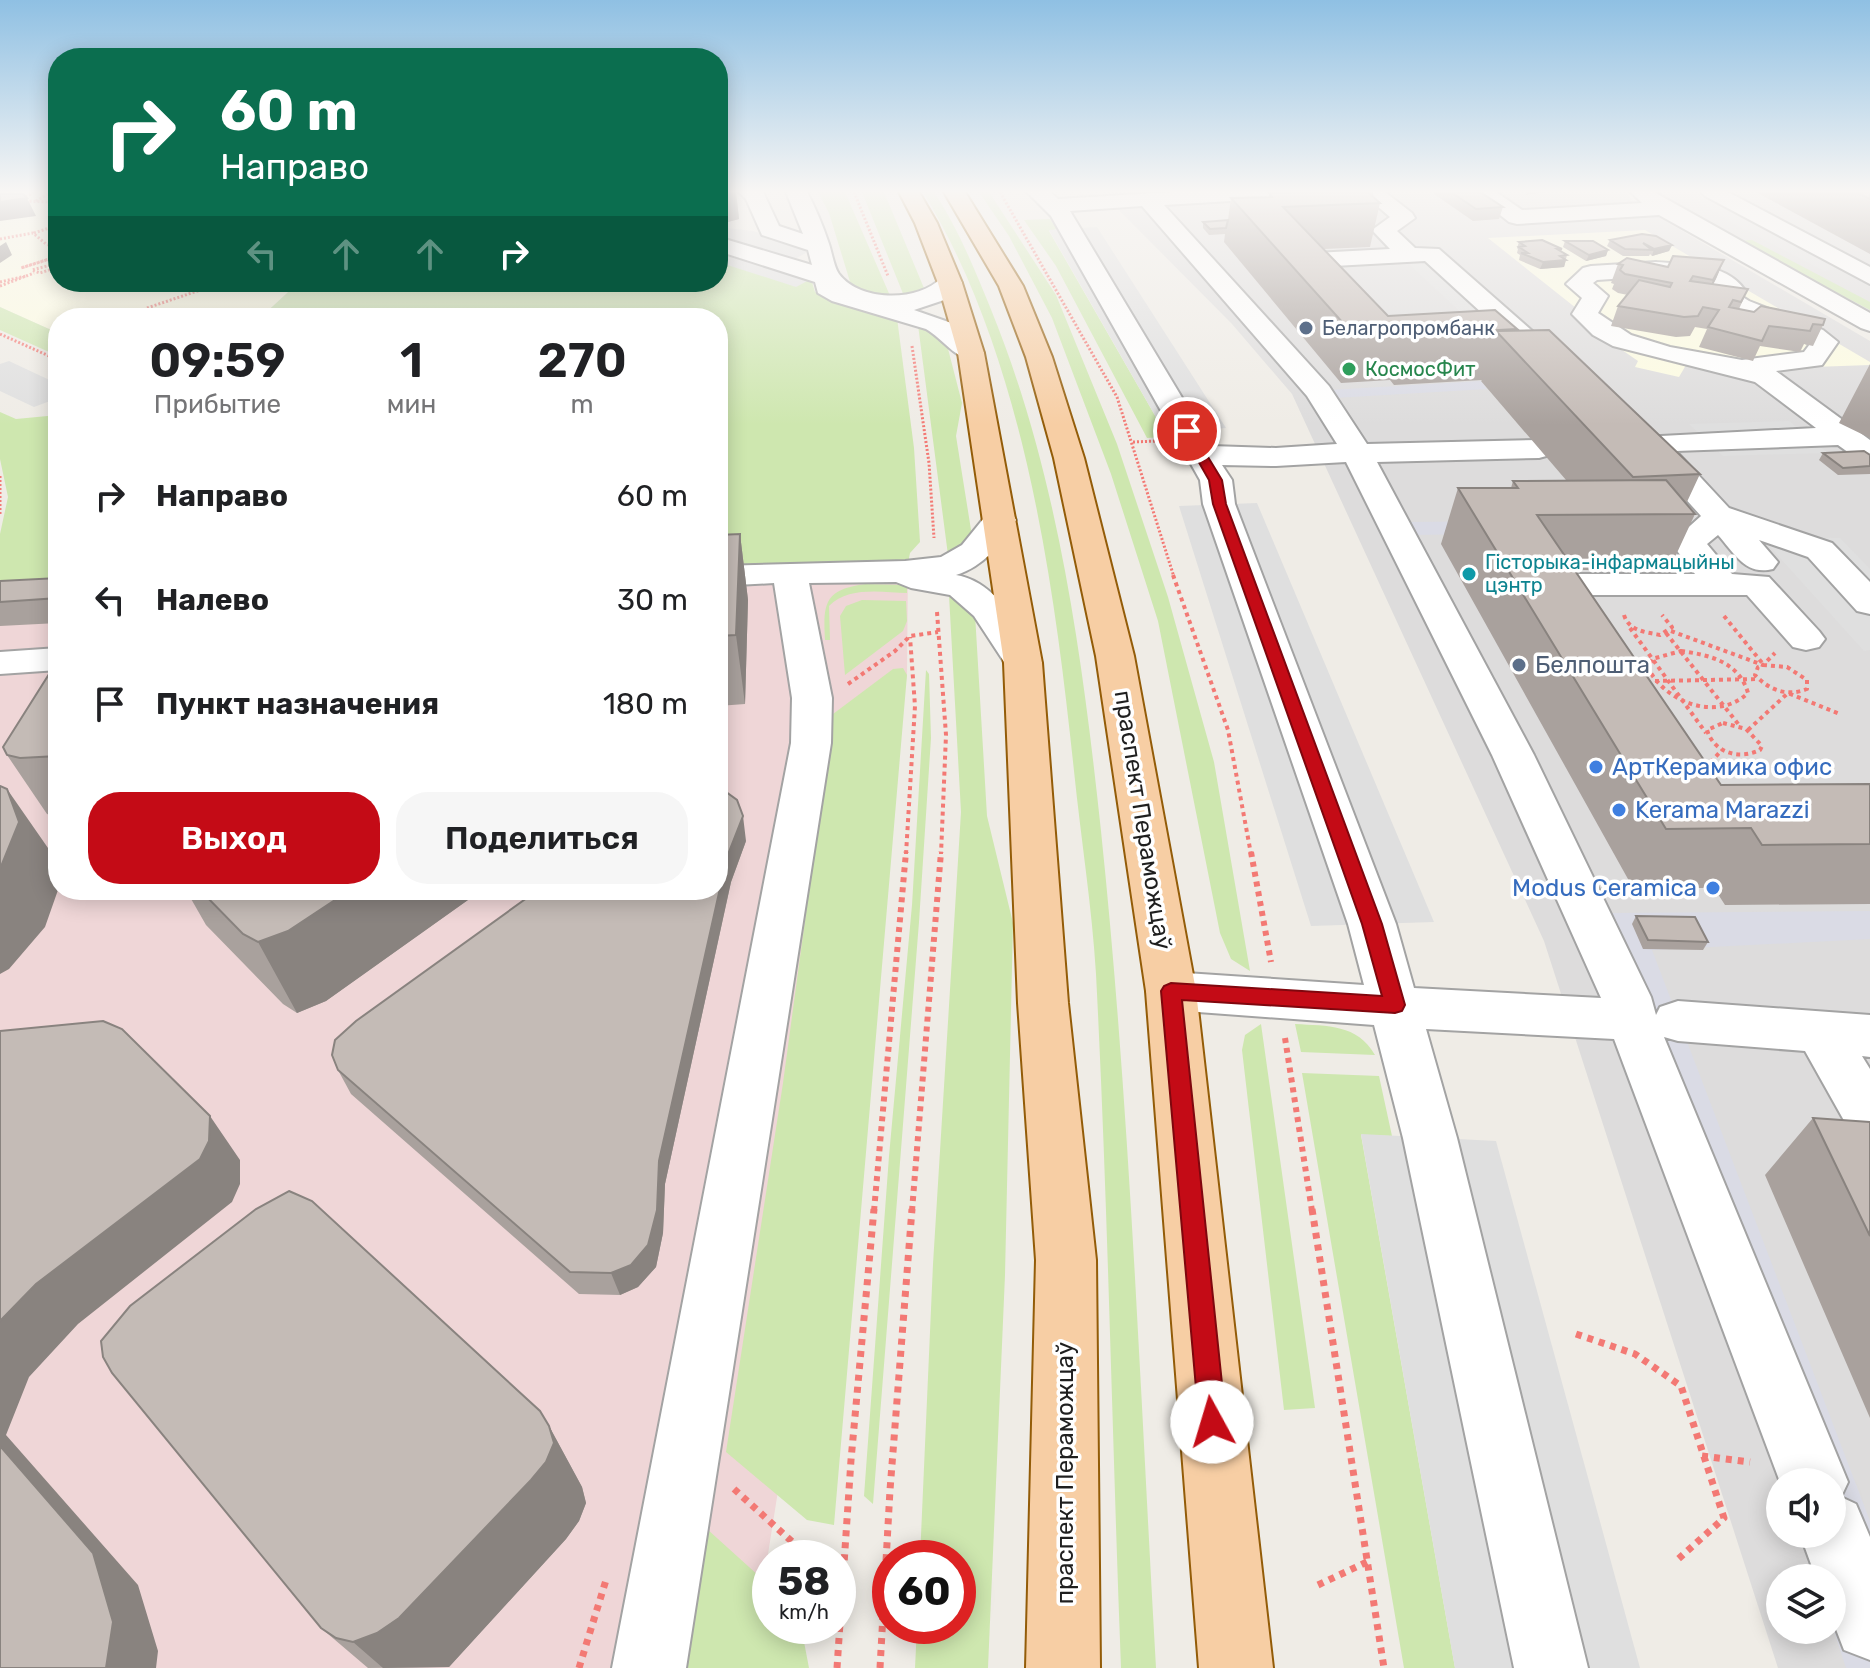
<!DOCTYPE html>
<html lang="ru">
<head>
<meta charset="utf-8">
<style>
	body { margin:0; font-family:Rubik,sans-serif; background:#f6f6f6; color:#202124; height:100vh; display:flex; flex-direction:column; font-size:30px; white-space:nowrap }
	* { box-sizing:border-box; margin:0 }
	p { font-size:26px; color:#757577 }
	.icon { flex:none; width:44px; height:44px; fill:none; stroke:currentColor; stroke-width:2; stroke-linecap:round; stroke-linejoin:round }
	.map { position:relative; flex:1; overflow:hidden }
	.drawer { position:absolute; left:48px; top:308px; width:680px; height:592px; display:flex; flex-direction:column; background:#fff; border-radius:32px; box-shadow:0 4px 20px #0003 }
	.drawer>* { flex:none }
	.hud { position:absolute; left:48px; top:48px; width:680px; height:244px; border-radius:32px; box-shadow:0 4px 20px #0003; background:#0b6e4f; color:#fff; overflow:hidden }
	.fabs { position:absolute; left:1766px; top:1468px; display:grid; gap:16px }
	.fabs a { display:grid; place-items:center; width:80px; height:80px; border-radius:50%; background:#fff; box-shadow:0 4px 20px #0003; font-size:40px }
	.speed { position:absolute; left:752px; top:1540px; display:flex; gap:16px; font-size:40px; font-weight:700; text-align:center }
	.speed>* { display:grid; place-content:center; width:104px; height:104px; border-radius:50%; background:#fff; box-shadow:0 4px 20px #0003; line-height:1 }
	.speed small { font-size:20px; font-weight:400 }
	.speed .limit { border:12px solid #d22; background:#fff; color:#111 }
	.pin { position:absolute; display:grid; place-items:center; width:68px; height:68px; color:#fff; margin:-34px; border:4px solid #fff; border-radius:50%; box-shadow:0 2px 8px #0007 }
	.me { position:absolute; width:88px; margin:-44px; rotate:354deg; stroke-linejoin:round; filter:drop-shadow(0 0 6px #0008) }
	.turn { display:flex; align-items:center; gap:28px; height:168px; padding:0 40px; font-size:36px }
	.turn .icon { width:104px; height:104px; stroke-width:2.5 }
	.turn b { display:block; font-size:56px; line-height:68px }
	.lanes { display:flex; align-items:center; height:76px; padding:0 40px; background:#0003; justify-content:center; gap:40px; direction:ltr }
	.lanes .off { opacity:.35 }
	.eta { display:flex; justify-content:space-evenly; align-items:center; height:136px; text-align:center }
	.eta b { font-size:48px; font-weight:600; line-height:56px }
	.primary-button { display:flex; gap:16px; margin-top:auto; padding:16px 40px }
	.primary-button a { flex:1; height:92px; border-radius:32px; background:#c40b16; color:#fff; font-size:32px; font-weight:600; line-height:92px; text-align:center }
	.primary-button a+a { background:#f6f6f6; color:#202124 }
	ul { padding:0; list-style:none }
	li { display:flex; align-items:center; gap:24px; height:104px; padding:0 40px }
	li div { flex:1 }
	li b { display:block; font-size:30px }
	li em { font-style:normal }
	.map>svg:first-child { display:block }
	.residential { fill:#dddcdc; fill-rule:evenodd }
	.commercial { fill:#efd6d7 }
	.education { fill:#fdfce1 }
	.grass { fill:#cee7af }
	.parking { fill:#dfdfdf }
	.plaza { fill:#dadbe5 }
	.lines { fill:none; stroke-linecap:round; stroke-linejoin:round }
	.minor-casing { stroke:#a3a3a3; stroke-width:4 }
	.major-casing { stroke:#935c08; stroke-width:4 }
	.path-far3 { stroke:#f37974; stroke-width:3; stroke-dasharray:2 2; stroke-linecap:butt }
	.path-far2 { stroke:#f37974; stroke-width:4; stroke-dasharray:4 4; stroke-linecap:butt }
	.path-far1 { stroke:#f37974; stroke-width:6; stroke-dasharray:5 5; stroke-linecap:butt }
	.path { stroke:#f37974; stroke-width:7; stroke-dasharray:6 6; stroke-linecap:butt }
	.minor { fill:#fff; fill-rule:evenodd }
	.major { fill:#f7cea4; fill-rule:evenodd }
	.wall { fill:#a9a19d }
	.shaded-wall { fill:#89837f }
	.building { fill:#c4bbb6; stroke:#89837f; stroke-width:2 }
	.route { fill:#c40b16; stroke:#7f070e; stroke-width:2 }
	.service-dot { fill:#5c6f8a; stroke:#fff; stroke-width:3 }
	.leisure-dot { fill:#2e9e5b; stroke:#fff; stroke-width:3 }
	.culture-dot { fill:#0f9aa8; stroke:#fff; stroke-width:3 }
	.shop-dot { fill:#3f7fe0; stroke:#fff; stroke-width:3 }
	.labels { text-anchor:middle; stroke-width:7; stroke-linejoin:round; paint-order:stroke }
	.far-service-label { font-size:20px; fill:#4e5e75; stroke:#fff; text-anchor:start }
	.far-leisure-label { font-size:20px; fill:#27864d; stroke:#fff; text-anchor:start }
	.far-culture-label { font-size:20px; fill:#0d838f; stroke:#fff; text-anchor:start }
	.service-label { font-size:24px; fill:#4e5e75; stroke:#fff; text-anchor:start }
	.shop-label { font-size:24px; fill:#366cbe; stroke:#fff; text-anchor:start }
	.street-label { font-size:24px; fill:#1f1f1f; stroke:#fff }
</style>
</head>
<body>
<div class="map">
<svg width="1870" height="1668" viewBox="0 0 1870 1668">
	<rect width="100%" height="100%" fill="#efece6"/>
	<path class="residential" d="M1101,192h524l8,10 237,139v1327h-92l-234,-727 -252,-547 -60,-70zM1780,1482h52v52h-52zM1780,1578h52v52h-52z
		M1653,192h217v127l-201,-112z"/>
	<path class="commercial" d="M908,563l-1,112 -157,993h-750v-1065l58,-4v291h660v-324z"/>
	<path class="education" d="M0,192h58v90h241l-39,36h-202v15l-58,-26z
		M1645,230l225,132v3l-111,4 -6,12 -61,-17 -6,1 -7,12 -44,-10 3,-6 -61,-42 -1,-11 -88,-70z"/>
	<path class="grass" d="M818,192h27l46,106 -33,-7 -7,-6 -22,-72z
		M862,192h22l42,101 -20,8z
		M923,192h11c24,36 40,76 56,115 68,166 92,347 111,524 29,278 39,558 55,837h-35c-9,-231 -13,-463 -25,-694 -4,-67 -15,-135 -22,-203 -20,-190 -50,-413 -151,-579z
		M979,192h10l67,103 61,149 51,153 46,165 36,209 -19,-12 -11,-26 -62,-312 -47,-147 -59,-156 -43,-82z
		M1050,219l7,10 -8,2 116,202 8,-1 5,4 -31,2 -91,-172 -32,-46z
		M1752,240l118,62v8l-131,-69z
		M718,261l93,18 4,13 82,26 17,130 6,94 -10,11 -2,10 -190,3v-248h-458l39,-36h419z
		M0,307l58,26v23l-58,-26z
		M918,325l19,7 9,9 16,62 -6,33 16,100 -4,9 -20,10z
		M0,412l16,7 42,-4v184l-58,4v-69l8,-37 -8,-38z
		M866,584l41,1v8c-25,-1 -59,-7 -78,13l1,34h-5c-2,-36 -1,-51 41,-56z
		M949,595l18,8 8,11 12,202 26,107 -8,352 -17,393h-73l2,-42h41v-68h-38l13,-294 28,-452z
		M862,600l44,1 1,20 -4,10 -58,44 -5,-59 6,-10z
		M903,668l4,7 -73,850 -27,-5 -81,-68 57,-369 50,-369 60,-45z
		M926,670l3,4 2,64 -12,184 -46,582 -9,-8 25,-340 23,-251z
		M1261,1024l54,384 -31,2 -42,-360 3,-15z
		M1295,1024c33,2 62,0 80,31l-74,-3z
		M1302,1073l77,3 13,60 -31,-1 94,533h-51z
		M707,1529l63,57v40h31l8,42h-122z"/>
	<path class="parking" d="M1684,192h17l29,20 110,57 -16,2 -90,-47z
		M718,227l35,4 50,16 3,6 -17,9 -71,-23z
		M1097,227l129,201 -61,5 -116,-203z
		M718,249l93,30 -15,8 -78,-25z
		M1451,262l80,69 -47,3 -75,-70z
		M9,361l49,23v14l-24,9 -34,-16v-27z
		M1789,421l39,32 -105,3 -34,-32z
		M1257,503l177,419 -123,4 -132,-420z
		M1761,537l79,1 30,31v81l-6,1z
		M1361,1134l135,7 144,527h-185z"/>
	<path class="plaza" d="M1126,192h26l177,198 152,-9 6,8 -152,9 73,124 192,-2 11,12 -197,3 197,378 259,-2v28l-218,11 218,571v147h-24l-14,-43v-143l-53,-17 -205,-537 -188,-399 -73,-134z"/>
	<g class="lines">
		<defs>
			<path id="minor" d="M739,192h24l16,34 24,8 -17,-42h21c9,17 16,34 22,52 3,9 5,23 10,30 21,28 80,28 102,4h18l3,5 -12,15 -36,12 43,15 27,28 -4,6c-22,5 -35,-19 -54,-30l-94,-28 -14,-8 -3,-11 -97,-31v-14l94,28 -4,-15 -46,-15 -16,-36z
				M1027,192h23l8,7 115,-7h116l-10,6 -115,7 165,181 38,58 172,-4 11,3 4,6 -4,6 -11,3 -162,4 157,293 117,242 5,18 4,-8 18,-6 192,14v42l-8,-1 8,13v71l-19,-7 -46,-82 -127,-10 -14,-4 184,445 -7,15 15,7 14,33v123l-26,-10 -12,-31v-41h-16l-16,-44h32v-52h-52l-166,-443 -188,-10 31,109 131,530h-74l-111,-530 -29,-113 -203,-15 -18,-5 -7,-14 7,-14 18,-5 193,13 -16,-61 -145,-420 -3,-24 -149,-264zM1142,206l165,190 30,48 -61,4 -65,-2 -141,-235zM1346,462l146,293 109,243 -187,-10 -18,-64 -161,-420 -3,-24 -10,-15 54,1z
				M1361,192h24l27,21 3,5 -18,13 18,17 24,1 99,87 4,6 -4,6 -138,9 -9,-2 -88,-95 4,-5 8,-2 75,-4 -18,-19 18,-13zM1425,261l81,74 -99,6 -73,-75z
				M1471,192h25l26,18 120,-7 -11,-11h23l216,121v18l-9,-3 -202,-113 -142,9 -8,-2z
				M1701,192h27l142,75v17l-165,-88z
				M1656,262c28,2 70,1 88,27l-3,7 8,5 74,29 15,12 -16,23 -46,6 94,69v23l-11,-3 -21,-15 -162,6 53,57 103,35 38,39v32l-13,-3 -49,-54 -49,-17 19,22 -5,7c-27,7 -38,-15 -55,-34l-11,9 25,30 37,3 50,54 6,8 -6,8 -13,3 -13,-3 -46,-52h-167l10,15 -5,8 -13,3 -13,-3 -21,-33 6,-7 12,-4h139l-24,-31 30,-27 -57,-63 -21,-3 -4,-6 4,-6 193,-10 -61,-46 -142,-36 -20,-11 -21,-21 10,-16 -16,-14 17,-16 8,-2zM1656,276l40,4 23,10 -4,8 28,20 67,26 -6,8 -62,8 -72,-13 -39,-12 -33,-22 10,-17 -15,-13 4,-3z
				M1000,510l12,3 4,7c-16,24 -31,46 -60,55 42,7 64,55 86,88l-6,8 -13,3 -13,-3 -36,-55 -24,-21 -39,-7 -15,-6 -87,1 23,115 -1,45 -145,925h-74l179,-925 1,-45 -18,-115 -56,3v-20l187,-5 36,-4 21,-12 26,-32z
				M58,648v22l-58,4v-22z"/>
			<path id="major" d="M899,192h20l18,31 25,60 22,70 58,310 26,340 28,257 4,408h-74l10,-408 -18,-257 -14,-340 -46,-310 -20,-70 -23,-60z
				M944,192h21l58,94 29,71 32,101 50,198 62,335 77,677h-74l-53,-677 -50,-335 -42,-198 -28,-101 -27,-71z"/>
		</defs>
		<use href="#minor" class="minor-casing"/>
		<use href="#major" class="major-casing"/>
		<path class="path-far3" d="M34,192l-15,9 39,1
			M854,192l34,84
			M1000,192l117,205 57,180
			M0,200l13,-8
			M36,201l15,-9
			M34,233l24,-8
			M0,239l33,-6 13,11 12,4
			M50,259l-29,9 37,-12
			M58,263l-26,7 8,3 18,-6
			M0,282l26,-6
			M0,286l34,-13
			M147,308l77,-26
			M0,334l58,26
			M912,346l17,117 5,75
			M1133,442l23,-1
			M0,476v40"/>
		<path class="path-far2" d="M1173,575l55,155 23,124
			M937,612l9,123 -5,119
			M1624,615c5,16 21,17 36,20l12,-8 -10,-12
			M1724,616l39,48
			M1630,628l76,105
			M1671,631l92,34 12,-12
			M1666,633l73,92
			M1681,651c29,4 58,11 67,42 -31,29 -82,10 -100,-25l4,-9z
			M1763,665l24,2 20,13v9c-20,8 -38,1 -52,-14l3,-8z
			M1655,681l103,-2
			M848,684l47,-33 15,-15 28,-4
			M1723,723l23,6 16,17 -2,4c-21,10 -46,3 -53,-20z
			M1748,730l40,-37 52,21
			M1705,768l17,-18
			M906,854l9,-148 -5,-69"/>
		<path class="path-far1" d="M1251,852l20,110
			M1285,1038l27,173
			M874,1211l32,-359
			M912,1211l29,-359"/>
		<path class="path" d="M1312,1209l72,459
			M1576,1334l59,20 46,32 43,132 -47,42
			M1702,1456l48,6
			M734,1489l76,69
			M1318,1585l51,-24
			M579,1668l27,-88
			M837,1668l14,-208 23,-251
			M880,1668l10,-178 22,-281"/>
		<use href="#minor" class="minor"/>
		<use href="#major" class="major"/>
	</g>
	<path class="wall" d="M718,192h18l3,27 -15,4 -6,-1z
		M1280,192h93v4l7,7 -10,44 -46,2 64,67 129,13 -1,2 184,143 -14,30 9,10 -26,56h-95l147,215 149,-1v120l-145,1 -11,-17h-81l-192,-344 17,-56h53l2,-7 53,-1 -85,-99 1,-1 -88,5 -4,-5 -49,3 -117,-141 1,-8 -16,1 -6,-7v-6l25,-2 3,-22 38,-1v-4h12z
		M1435,192h45l23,15 -4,12 -26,2 -39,-27z
		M1756,192h114v62z
		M1610,240l62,5 -3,6 -17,5 -2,-2 -1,2h-26l-16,-10z
		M1565,241l43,9 -2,6 -20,5 -23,-14z
		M1519,242l43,7 -1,3 6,3 -3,12 -24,2 -21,-9 1,-5 -3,-2 1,-4 -1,-1z
		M1724,260l-11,25 35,4 -9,20 84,16 -10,21 -9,-2 -4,8 -40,-6 -7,15 -54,-14 8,-18 -12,-2 -5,9 -14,1 -65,-11 7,-20 10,-11 -10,-2 -6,-4 2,-5 -3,-1 7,-19 50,3z
		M1870,364v74l-31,-15z
		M1823,453l47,2v19l-32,1 -19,-15z
		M740,534l8,66 -3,104 -27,2v-171z
		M58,578v45l-58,3v-45z
		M58,666v152l-11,-4 -40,-59z
		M746,841l-15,41 -66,302 -2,49 -7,34 -18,20 -18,8 -41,-1 -228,-200 -13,-24z
		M186,890h296l-156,111 -29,12 -14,-9 -77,-79z
		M1636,916l72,26 -5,8 -60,-1 -11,-25z
		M1813,1118l57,4v296l-105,-243z
		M549,1426l33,61 4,16 -7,18 -13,18 -117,128 -81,1 -47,-40z"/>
	<path class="shaded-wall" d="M721,192h15l3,27 -15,4z
		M1527,192h18l-19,3z
		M27,198l9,18 -36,5v-19z
		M6,242l6,13 -12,8v-17z
		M1672,245l-3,6 -17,5 2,-7z
		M1608,250l-2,6 -20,5 3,-6z
		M1566,260l-2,7 -24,2 3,-7z
		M1724,260l-8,19 -11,20 8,-19z
		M740,534l8,66 -3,104 -9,-69z
		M7,789l41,59 10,27v15l-13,37 -36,42 -9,5v-105z
		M743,816l3,25 -15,41 -66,302 -2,49 -7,34 -18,20 -18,8 -9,-22 48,-112 68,-304z
		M350,890h132l-156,111 -29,12 -39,-71z
		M210,1116l30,44v24l-8,18 -154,122 -49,53 -23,58 132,150 20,66 -2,17h-50l-106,-222v-125l36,-37z
		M549,1426l33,61 4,16 -7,18 -13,18 -117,128 -66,1 -30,-26z"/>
	<path class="building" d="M1300,192h68l12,11 -97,4 105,109 107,-6 22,19 -110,6 -5,-5 -50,3 -121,-135 41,-1 -3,-4z
		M1451,192h29l23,15 -27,2z
		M1856,192h14v7z
		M0,194h23l4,4 -27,4z
		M1228,220l-2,8 -16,1 -7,-7z
		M1642,234l14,2 16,9 -18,4 -11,-6 9,7 -27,-1 -15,-9z
		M1542,240l20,9h-5l10,6 -7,1 6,4 -23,2 -22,-9h7l-9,-6 6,-1 -6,-4z
		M1565,241h28l15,9 -19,5z
		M1673,256l51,4 -11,20 -20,-4 -3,5 58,8 -7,13 -8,-2 -4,7 25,5 7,-6 64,13 -2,6 -10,-1 -3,7 -41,-5 -7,15 -54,-14 11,-17 -16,-3 -5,9 -14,1 -66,-11 21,-26 31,7 2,-4 -47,-9 -5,-4 3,-5 -5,-1 9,-6 41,9z
		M1549,330l151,144 -67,3 -137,-146z
		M1864,451l6,4v11l-27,2 -20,-15z
		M1666,480l29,34 -158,1 184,270 149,-1v60l-108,1 -11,-17 -85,1 -208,-341h60l-5,-7z
		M740,534l-4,101 -18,1v-101z
		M58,578v20l-58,4v-21z
		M58,666v90l-38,2 -13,-3 -4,-8 48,-76z
		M0,786l7,3 12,33 -19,47z
		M718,789h4l15,11 6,16 -16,41 -68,304 -2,49 -9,35 -17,20 -20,8 -41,-1 -232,-202 -6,-15 3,-15 21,-19 182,-131h180z
		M200,890h150l-62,41 -30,11 -15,-8z
		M1636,916l59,1 13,25 -60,-2z
		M103,1021l19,8 88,87 -1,25 -9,18 -164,125 -36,37v-290z
		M1813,1118l57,4v114z
		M289,1191l23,10 228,210 9,15 5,17 -8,19 -15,18 -132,138 -22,15 -24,9 -17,-4 -15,-10 -209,-255 -9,-16 -2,-16 29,-35 126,-97z
		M0,1446l93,107 20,69 -7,46h-106z"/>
	<linearGradient id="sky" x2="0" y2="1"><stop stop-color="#8fc0e3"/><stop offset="0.45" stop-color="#f8f6f4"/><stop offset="1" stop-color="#f8f6f4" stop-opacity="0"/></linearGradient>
	<rect width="1870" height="425" fill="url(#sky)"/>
	<path class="route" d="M1182,429h9l31,51 4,24 156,420 23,81 -3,6 -7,2 -213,-13 44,422 -4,9 -10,4 -9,-4 -4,-9 -38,-431 3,-5 7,-3 211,13 -20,-72 -149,-420 -4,-24 -28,-49z"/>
	<g class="service-dot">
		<circle cx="1306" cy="328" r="8"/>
		<circle cx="1519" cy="665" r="8"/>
	</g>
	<circle class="leisure-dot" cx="1349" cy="369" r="8"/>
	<circle class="culture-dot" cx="1469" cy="574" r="8"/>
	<g class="shop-dot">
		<circle cx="1596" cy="767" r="8"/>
		<circle cx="1619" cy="810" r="8"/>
		<circle cx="1713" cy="888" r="8"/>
	</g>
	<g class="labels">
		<g class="far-service-label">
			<text x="1322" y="335">Белагропромбанк</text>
		</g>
		<g class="far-leisure-label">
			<text x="1365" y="376">КосмосФит</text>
		</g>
		<g class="far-culture-label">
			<text x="1485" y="569">Гісторыка-інфармацыйны<tspan x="1485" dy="23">цэнтр</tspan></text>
		</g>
		<g class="service-label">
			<text x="1535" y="673">Белпошта</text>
		</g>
		<g class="shop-label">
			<text x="1612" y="775">АртКерамика офис</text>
			<text x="1635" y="818">Kerama Marazzi</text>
			<text x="1697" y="896" text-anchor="end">Modus Ceramica</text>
		</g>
		<g class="street-label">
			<text transform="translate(1143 820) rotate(81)" y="8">праспект Пераможцаў</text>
			<text transform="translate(1065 1473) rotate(-90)" y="8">праспект Пераможцаў</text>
		</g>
	</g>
</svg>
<div class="fabs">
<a><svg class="icon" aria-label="sound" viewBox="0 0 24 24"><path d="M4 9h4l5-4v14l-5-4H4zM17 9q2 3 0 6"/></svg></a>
<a><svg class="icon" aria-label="layers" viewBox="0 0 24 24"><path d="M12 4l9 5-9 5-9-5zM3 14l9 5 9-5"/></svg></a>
</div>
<div class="speed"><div>58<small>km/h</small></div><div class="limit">60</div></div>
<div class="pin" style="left:1187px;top:431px;background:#d93025"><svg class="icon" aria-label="arrive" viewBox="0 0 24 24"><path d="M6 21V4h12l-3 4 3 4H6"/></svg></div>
<svg class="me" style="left:1212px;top:1422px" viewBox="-20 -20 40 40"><circle r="19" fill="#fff"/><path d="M0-13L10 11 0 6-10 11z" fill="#c40b16"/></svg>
<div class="hud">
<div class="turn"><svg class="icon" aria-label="right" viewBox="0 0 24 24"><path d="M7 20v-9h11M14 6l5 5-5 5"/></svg><div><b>60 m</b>Направо</div></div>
<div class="lanes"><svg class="icon off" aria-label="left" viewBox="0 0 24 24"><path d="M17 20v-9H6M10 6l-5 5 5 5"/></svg><svg class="icon off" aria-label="ahead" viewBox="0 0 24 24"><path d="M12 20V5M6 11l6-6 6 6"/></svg><svg class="icon off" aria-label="ahead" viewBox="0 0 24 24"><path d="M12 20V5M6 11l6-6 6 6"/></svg><svg class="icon" aria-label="right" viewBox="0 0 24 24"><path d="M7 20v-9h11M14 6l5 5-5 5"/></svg></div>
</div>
<section class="drawer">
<div class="eta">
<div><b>09:59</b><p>Прибытие</p></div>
<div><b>1</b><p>мин</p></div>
<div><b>270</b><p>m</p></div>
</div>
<ul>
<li><svg class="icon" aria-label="right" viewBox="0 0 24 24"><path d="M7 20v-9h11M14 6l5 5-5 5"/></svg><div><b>Направо</b></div><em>60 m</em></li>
<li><svg class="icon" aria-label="left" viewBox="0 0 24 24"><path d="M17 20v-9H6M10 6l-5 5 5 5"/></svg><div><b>Налево</b></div><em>30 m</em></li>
<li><svg class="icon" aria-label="arrive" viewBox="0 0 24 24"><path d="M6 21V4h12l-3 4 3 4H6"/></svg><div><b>Пункт назначения</b></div><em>180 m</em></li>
</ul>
<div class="primary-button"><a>Выход</a><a>Поделиться</a></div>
</section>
</div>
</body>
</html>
